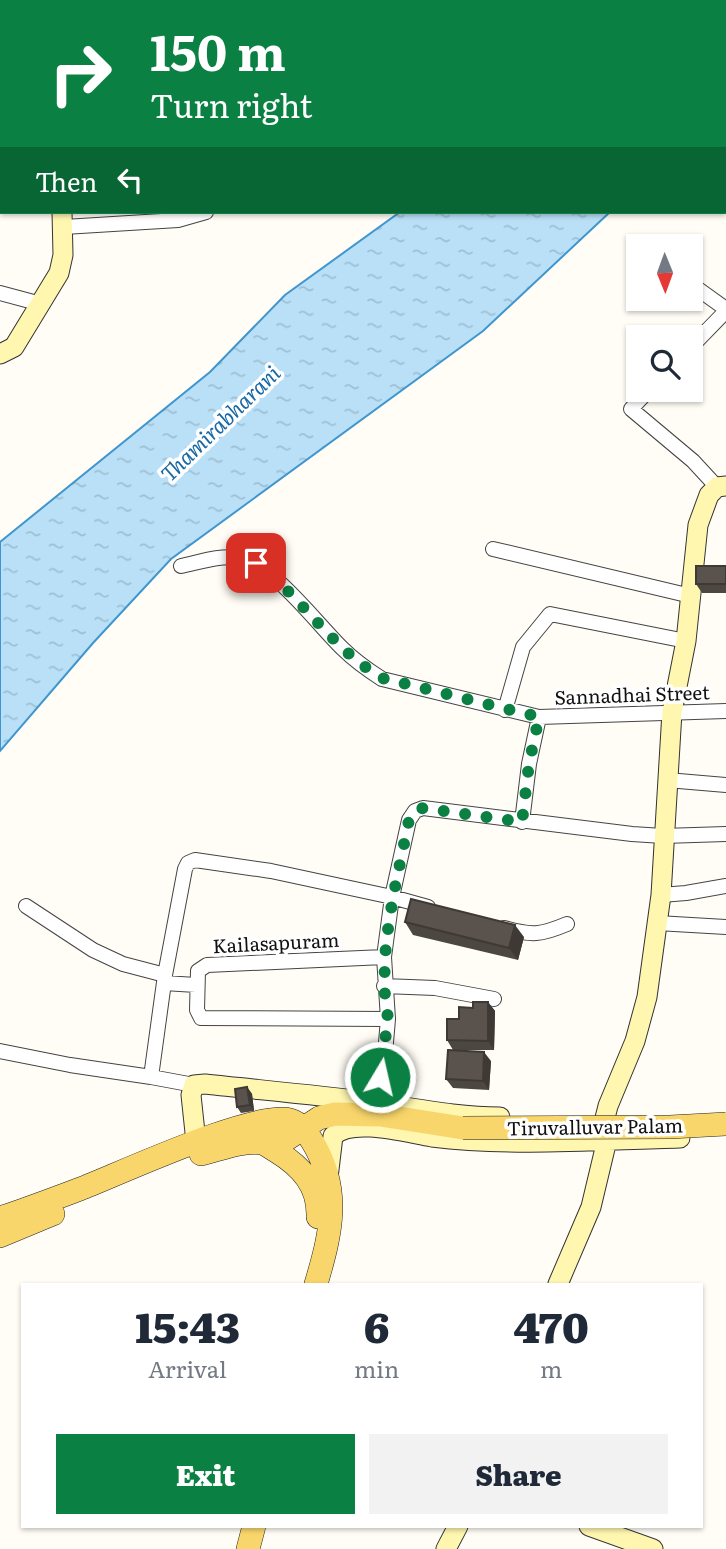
<!DOCTYPE html>
<html lang="en">
<head>
<meta charset="utf-8">
<style>
	body { margin:0; font-family:Literata,serif; background:#f2f2f3; color:#1f2937; height:100vh; display:flex; flex-direction:column; font-size:26px; white-space:nowrap }
	* { box-sizing:border-box; margin:0 }
	p { font-size:23px; color:#747a83 }
	.icon { flex:none; width:38px; height:38px; fill:none; stroke:currentColor; stroke-width:2; stroke-linecap:round; stroke-linejoin:round }
	.map { position:relative; flex:1; overflow:hidden }
	.sheet { position:absolute; left:21px; top:1283px; width:682px; height:245px; display:flex; flex-direction:column; background:#fff; border-radius:0px; box-shadow:0 2px 5px #0004 }
	.sheet>* { flex:none }
	.top-card { position:absolute; left:0px; top:0px; width:726px; height:214px; box-shadow:0 2px 5px #0004; background:#0b8043; color:#fff; overflow:hidden }
	.needle { width:46px; rotate:179deg }
	.controls { position:absolute; left:626px; top:234px; display:grid; gap:14px }
	.controls a { display:grid; place-items:center; width:77px; height:77px; border-radius:0px; background:#fff; box-shadow:0 2px 5px #0004; font-size:35px }
	.pin { position:absolute; display:grid; place-items:center; width:60px; height:60px; color:#fff; margin:-30px; border-radius:14px; box-shadow:0 4px 10px #0006 }
	.me { position:absolute; width:77px; margin:-38px; rotate:9deg; stroke-linejoin:round; filter:drop-shadow(0 0 5px #0008) }
	.turn { display:flex; align-items:center; gap:24px; height:147px; padding:0 35px; font-size:32px }
	.turn .icon { width:91px; height:91px; stroke-width:2.5 }
	.turn b { display:block; font-size:49px; line-height:60px }
	.then { display:flex; align-items:center; height:66px; padding:0 35px; background:#0003; gap:14px; font-size:26px }
	.eta { display:flex; justify-content:space-evenly; align-items:center; height:119px; text-align:center }
	.eta b { font-size:42px; font-weight:800; line-height:49px }
	.primary-button { display:flex; gap:14px; margin-top:auto; padding:14px 35px }
	.primary-button a { flex:1; height:80px; border-radius:0px; background:#0b8043; color:#fff; font-size:28px; font-weight:800; line-height:80px; text-align:center }
	.primary-button a+a { background:#f2f2f3; color:#1f2937 }
	.map>svg:first-child { display:block }
	.water { fill:url(#water-ripples); stroke:#3f96cf; stroke-width:2 }
	.lines { fill:none; stroke-linecap:round; stroke-linejoin:round }
	.street-casing { stroke:#444; stroke-width:16 }
	.secondary-casing { stroke:#333; stroke-width:21 }
	.primary-casing { stroke:#222; stroke-width:24 }
	.street { stroke:#fff; stroke-width:14 }
	.secondary { stroke:#fff6b0; stroke-width:19 }
	.primary { stroke:#f9d66b; stroke-width:23 }
	.primary-bridge-casing { stroke:#222; stroke-width:24; stroke-linecap:butt }
	.primary-bridge { stroke:#f9d66b; stroke-width:23 }
	.wall { fill:#4d4742 }
	.shaded-wall { fill:#3f3936 }
	.building { fill:#5a524d; stroke:#3f3936; stroke-width:2 }
	.route { stroke:#0b8043; stroke-width:12; stroke-dasharray:0 21.6 }
	.labels { text-anchor:middle; stroke-width:7; stroke-linejoin:round; paint-order:stroke }
	.street-label { font-size:19px; fill:#111; stroke:#fff }
	.water-label { font-size:21px; font-style:italic; fill:#1768a6; stroke:#fff }
</style>
</head>
<body>
<div class="map">
<svg width="726" height="1549" viewBox="0 0 726 1549">
	<defs>
		<pattern id="water-ripples" width="26" height="14" patternUnits="userSpaceOnUse" patternTransform="scale(1.75)"><rect width="26" height="14" fill="#b9e0f7"/><path d="M2 4q2-2 4 0t4 0M15 11q2-2 4 0t4 0" fill="none" stroke="#9ebfd3"/></pattern>
	</defs>
	<rect width="100%" height="100%" fill="#fffdf5"/>
	<path class="water" d="M609,0h117v103l-1,1 -1,-102h-116z
		M400,212h210l-127,119 -312,228 -78,84 -93,108v-209l210,-170 75,-77z"/>
	<g class="lines">
		<defs>
			<path id="street" d="M205,0l11,2
				M190,2v-2
				M403,2l2,-2
				M0,63h2
				M0,166h2
				M64,227l114,-7 28,-8
				M691,284l35,25
				M0,293l41,11
				M691,347l35,-36
				M649,390l-18,19 62,52 24,26
				M493,549l198,47
				M181,566c19,-4 38,-11 58,-8 34,6 78,66 104,91 12,12 25,21 39,30l157,38 -10,47 -7,58
				M505,710l18,-63 27,-33 136,27
				M539,717l187,-6
				M667,780l59,5
				M661,895l25,-2 40,-7
				M26,906l67,44 30,14 42,11 20,-106 3,-6 7,-3 76,11 121,26 -8,60 4,62 -3,35 -10,49
				M428,907l-36,-10 17,-77 6,-9 8,-3 209,26 31,2 63,-2
				M657,923l69,4
				M504,928c28,8 37,7 63,-4
				M384,957l-177,8 -9,6 -1,39 4,8 187,1
				M164,983l32,2
				M384,986l51,2 59,11
				M0,1051l70,14 81,12 14,-102
				M151,1077l43,8"/>
			<path id="secondary" d="M45,0v2
				M0,354l14,-7 45,-74 4,-18 -1,-43
				M196,1142l-5,-47 3,-10 11,-1c56,6 111,11 167,18 43,6 85,15 128,15
				M328,1178l5,-42c19,-19 74,-3 99,1 82,10 166,3 248,1
				M558,1284l33,-77 16,-67 -2,-22 3,-12 27,-65 12,-44 14,-102 11,-183 14,-71 12,-116 11,-30 8,-8 9,-1
				M589,1526l64,23
				M446,1549l12,-23"/>
			<path id="primary" d="M263,1143l24,-4 32,-21 16,-4 45,1 83,13
				M201,1154c18,-4 42,-14 61,-11 4,1 10,6 14,8 26,16 43,35 42,66
				M0,1218c27,-9 53,-19 80,-29 39,-15 176,-79 210,-69 11,3 17,13 22,21 30,49 19,92 4,143
				M0,1236l53,-22
				M248,1549l6,-23"/>
		</defs>
		<use href="#street" class="street-casing"/>
		<use href="#secondary" class="secondary-casing"/>
		<use href="#primary" class="primary-casing"/>
		<use href="#street" class="street"/>
		<use href="#secondary" class="secondary"/>
		<use href="#primary" class="primary"/>
		<defs>
			<path id="primary-bridge" d="M463,1128l207,-1 56,-3"/>
		</defs>
		<use href="#primary-bridge" class="primary-bridge-casing"/>
		<use href="#primary-bridge" class="primary-bridge"/>
	</g>
	<path class="wall" d="M726,566v27h-24l-6,-9z
		M405,922l119,15 -6,23 -105,-25z
		M488,1002l7,9 -1,39h-41l-6,-10 12,-21 14,-11z
		M491,1061l-2,29 -36,-2 -7,-9z
		M247,1087l5,7 2,17 -13,2 -4,-6z"/>
	<path class="shaded-wall" d="M515,925l9,12 -6,23 -9,-12z
		M488,1002l7,9 -1,39 -6,-9z
		M484,1052l7,9 -2,29 -6,-9z
		M247,1087l5,7 2,17 -4,-6z"/>
	<path class="building" d="M696,566h30v18h-30z
		M411,899l104,26 -6,23 -104,-26z
		M473,1002h15v39l-41,-1v-21h12v-12l14,1z
		M448,1050l36,2 -1,29 -37,-2z
		M247,1087l3,18 -13,2 -2,-18z"/>
	<g class="lines">
		<path class="route" d="M256,563c46,34 76,86 126,115l157,39 -10,47 -7,58 -99,-14 -8,3 -6,9 -16,77 -7,45 -2,44 4,33 -8,58"/>
	</g>
	<g class="labels">
		<g class="street-label">
			<text transform="translate(632 695) rotate(-2)" y="7">Sannadhai Street</text>
			<text transform="translate(276 943) rotate(-3)" y="7">Kailasapuram</text>
			<text transform="translate(595 1127) rotate(-1)" y="7">Tiruvalluvar Palam</text>
		</g>
		<g class="water-label">
			<text transform="translate(221 424) rotate(-44)" y="7">Thamirabharani</text>
		</g>
	</g>
</svg>
<div class="controls">
<a><svg class="needle" viewBox="-14 -14 28 28"><path d="M0-13l5 13h-10z" fill="#e53935"/><path d="M0 13l5-13h-10z" fill="#747a83"/></svg></a>
<a><svg class="icon" aria-label="search" viewBox="0 0 24 24"><circle cx="10" cy="10" r="6"/><path d="M15 15l6 6"/></svg></a>
</div>
<div class="pin" style="left:256px;top:563px;background:#d93025"><svg class="icon" aria-label="arrive" viewBox="0 0 24 24"><path d="M6 21V4h12l-3 4 3 4H6"/></svg></div>
<svg class="me" style="left:380px;top:1077px" viewBox="-20 -20 40 40"><circle r="17" fill="#0b8043" stroke="#fff" stroke-width="3"/><path d="M0-11L8 9 0 5-8 9z" fill="#fff"/></svg>
<div class="top-card">
<div class="turn"><svg class="icon" aria-label="right" viewBox="0 0 24 24"><path d="M7 20v-9h11M14 6l5 5-5 5"/></svg><div><b>150 m</b>Turn right</div></div>
<div class="then">Then<svg class="icon" aria-label="left" viewBox="0 0 24 24"><path d="M17 20v-9H6M10 6l-5 5 5 5"/></svg></div>
</div>
<section class="sheet">
<div class="eta">
<div><b>15:43</b><p>Arrival</p></div>
<div><b>6</b><p>min</p></div>
<div><b>470</b><p>m</p></div>
</div>
<div class="primary-button"><a>Exit</a><a>Share</a></div>
</section>
</div>
</body>
</html>
